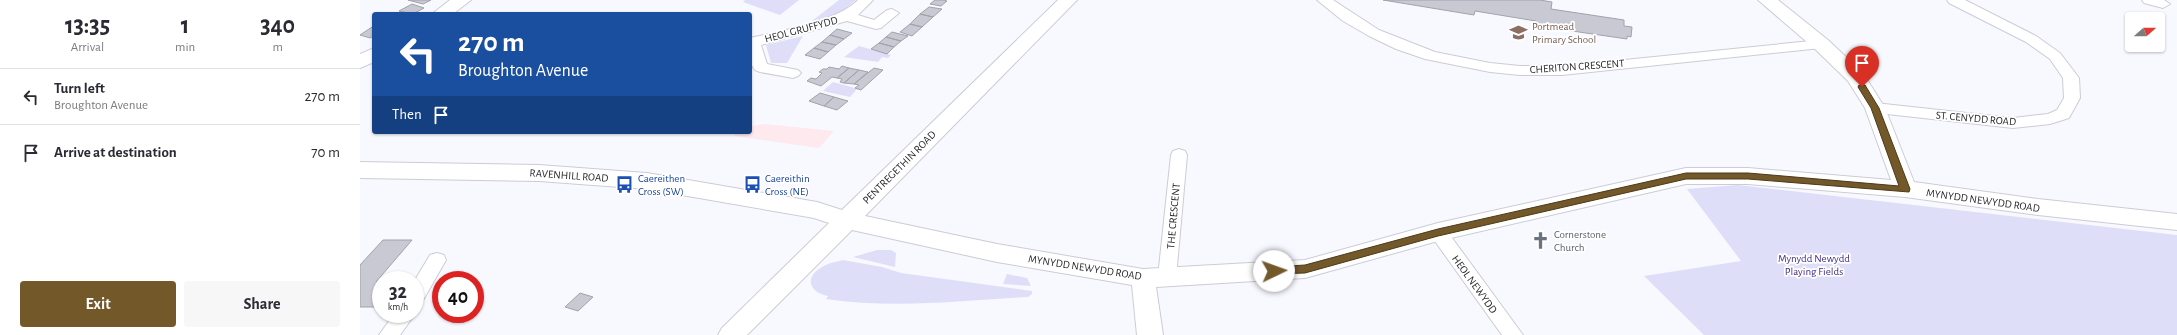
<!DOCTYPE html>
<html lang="en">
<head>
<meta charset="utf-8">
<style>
	body { margin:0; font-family:"Alegreya Sans",sans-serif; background:#f7f7f7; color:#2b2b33; height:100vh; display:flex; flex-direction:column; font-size:15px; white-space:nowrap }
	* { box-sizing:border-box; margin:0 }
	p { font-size:13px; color:#7c7c81 }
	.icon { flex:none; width:22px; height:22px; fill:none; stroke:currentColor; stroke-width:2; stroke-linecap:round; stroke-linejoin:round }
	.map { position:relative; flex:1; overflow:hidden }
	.drawer { display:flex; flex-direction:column; background:#fff; width:360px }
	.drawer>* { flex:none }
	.hud { position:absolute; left:12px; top:12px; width:380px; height:122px; border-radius:4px; box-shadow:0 1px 3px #0004; background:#1a4fa0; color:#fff; overflow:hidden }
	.needle { width:26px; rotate:69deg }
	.controls { position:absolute; left:1765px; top:12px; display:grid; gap:8px }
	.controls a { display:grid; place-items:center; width:40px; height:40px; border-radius:4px; background:#fff; box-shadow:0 1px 3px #0004; font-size:20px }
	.speed { position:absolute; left:12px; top:271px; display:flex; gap:8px; font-size:20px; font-weight:700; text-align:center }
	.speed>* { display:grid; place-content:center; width:52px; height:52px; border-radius:50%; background:#fff; box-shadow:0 1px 3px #0004; line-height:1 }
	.speed small { font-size:10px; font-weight:400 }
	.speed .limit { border:6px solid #d22; background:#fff; color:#111 }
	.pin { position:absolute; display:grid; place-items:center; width:34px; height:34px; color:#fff; margin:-41px -17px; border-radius:50% 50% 50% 0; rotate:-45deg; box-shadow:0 0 4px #0007 }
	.pin .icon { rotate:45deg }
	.me { position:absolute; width:44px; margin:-22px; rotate:87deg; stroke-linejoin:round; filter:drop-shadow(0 0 3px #0008) }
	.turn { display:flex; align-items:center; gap:14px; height:84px; padding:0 20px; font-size:18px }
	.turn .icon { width:52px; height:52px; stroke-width:2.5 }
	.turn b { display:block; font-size:28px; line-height:34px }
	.then { display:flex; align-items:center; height:38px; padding:0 20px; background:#0003; gap:8px; font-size:15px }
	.eta { display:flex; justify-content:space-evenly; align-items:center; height:68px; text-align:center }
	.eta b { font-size:24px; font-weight:600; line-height:28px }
	.action { display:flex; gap:8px; margin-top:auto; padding:8px 20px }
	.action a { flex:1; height:46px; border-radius:4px; background:#73582a; color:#fff; font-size:16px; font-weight:600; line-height:46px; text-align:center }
	.action a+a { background:#f7f7f7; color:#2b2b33 }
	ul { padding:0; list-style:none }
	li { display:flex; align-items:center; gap:12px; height:56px; padding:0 20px; border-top:1px solid #e1e1e2 }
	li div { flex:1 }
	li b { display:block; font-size:15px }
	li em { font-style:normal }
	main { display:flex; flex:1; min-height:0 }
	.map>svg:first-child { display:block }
	.industrial { fill:#fee9ee }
	.green { fill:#dfdef8 }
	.building { fill:#c9c9d3; stroke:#a2a2ab }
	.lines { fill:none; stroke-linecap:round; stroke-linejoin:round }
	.street-casing { stroke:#cdccd6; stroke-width:2 }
	.secondary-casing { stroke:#cdccd6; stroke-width:2 }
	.street { fill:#fff; fill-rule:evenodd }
	.secondary { fill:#fff; fill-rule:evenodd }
	.route { fill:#73582a; stroke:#4b391b }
	.labels { text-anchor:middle; stroke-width:3.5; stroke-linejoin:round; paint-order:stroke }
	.education-label { font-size:11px; fill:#785e54; stroke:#fff; text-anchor:start }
	.street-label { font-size:11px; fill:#28282c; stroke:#fff }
	.transit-label { font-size:11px; fill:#164399; stroke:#fff; text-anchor:start }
	.worship-label { font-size:11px; fill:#5b616d; stroke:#fff; text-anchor:start }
	.park-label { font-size:11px; fill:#422f89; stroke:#fff }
</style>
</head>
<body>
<main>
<section class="drawer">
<div class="eta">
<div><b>13:35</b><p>Arrival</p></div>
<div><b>1</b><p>min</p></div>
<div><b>340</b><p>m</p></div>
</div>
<ul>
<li><svg class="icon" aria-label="left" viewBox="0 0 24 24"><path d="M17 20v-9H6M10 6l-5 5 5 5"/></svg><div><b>Turn left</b><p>Broughton Avenue</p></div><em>270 m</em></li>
<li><svg class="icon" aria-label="arrive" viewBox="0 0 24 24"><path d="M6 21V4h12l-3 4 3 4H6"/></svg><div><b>Arrive at destination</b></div><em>70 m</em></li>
</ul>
<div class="action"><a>Exit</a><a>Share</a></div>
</section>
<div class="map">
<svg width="1817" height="335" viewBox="0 0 1817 335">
	<rect width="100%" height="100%" fill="#f8f8ff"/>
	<path class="industrial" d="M405,124l69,7 -15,17 -85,-12 3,-4h13v-6z"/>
	<path class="green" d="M385,0h54l-19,15 -37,-13z
		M479,0h17l-16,13 -32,11z
		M443,36l-16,27h-16l-5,-18z
		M499,46l32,9 -3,3 -6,-1 -4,5 -34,-5z
		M473,82l22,6 2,1 -7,8 -27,-6z
		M1378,185l439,50v100h-473l-60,-59 97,-15 -54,-72z
		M517,250h14l5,3 -1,14 -42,-10z
		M483,260l39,7 19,6 131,18v3l-4,3c-67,4 -135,12 -202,2l2,-3c-19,-3 -24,-19 -6,-29 6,-4 14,-5 21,-7z
		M647,274l20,4 4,8 -28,-2z"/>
	<path class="building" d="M48,0h23l-8,4z
		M575,0h8l4,1 -6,5 -11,-2z
		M1023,0h157l12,2 -1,7 73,11v6l8,1 -1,10 -4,-1v3l-89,-13 -2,-5 -61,-10 -1,4z
		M52,4l12,4 -11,6 -14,-3z
		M569,7l13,2 -9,8 -13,-3z
		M560,14l13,3 -11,10 -12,-3z
		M550,24l12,3 -10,9 -12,-4z
		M12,27l2,1v8l-4,2 -10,-3z
		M477,29l15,4 -8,6 -14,-4z
		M532,32l16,4 -7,5 -15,-4z
		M470,35l14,4 -8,6 -14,-3z
		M526,37l15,4 -7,6 -15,-4z
		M462,42l14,3 -8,7 -14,-4z
		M519,43l15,4 -7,7 -16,-5z
		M454,48l14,4 -8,7 -15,-4z
		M482,66l7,2 -12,10 -5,-1 -11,9 -14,-5 4,-3 5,1 6,-6 -3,-1 4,-3h4l2,-2 10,2z
		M489,68l10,2 -15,13 -4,-1 2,-3 -5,-1z
		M514,68l9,2 -22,20 -6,-2 4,-3 -5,-1z
		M499,70l9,2 -14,12 -10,-1z
		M460,93l14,4 -10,9 -15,-5z
		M474,97l14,4 -11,9 -13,-4z
		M23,240h29l-36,42h5v25h-21v-42z
		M220,293l13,4 -15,14 -13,-4z"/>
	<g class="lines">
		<defs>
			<path id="street" d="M498,0h15l-15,15 16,5 13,-10 5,-1 7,4 -18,15 -5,1 -29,-8 -86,24 6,19 31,6 3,3 -3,3 -5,2 -33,-6 -5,-2c-7,-9 -5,-21 -5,-32 31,-7 86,-16 108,-38z
				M957,0h16l46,30 56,22 55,11 30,3 55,-1 246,-25 5,1 2,3 -2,3 -5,1 -259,27h-42l-30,-3 -65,-13 -29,-10 -27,-13 -26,-15z
				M1587,0h18l71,36 24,17 19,25 1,20 -11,20 -19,6 -37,4 -144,-16 -2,-4 2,-4 6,-1 138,15 35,-4 9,-4 7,-12 -1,-20 -13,-19 -24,-17 -77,-39z
				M1782,0h22l6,4 -7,4 -19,-5z
				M819,149l6,2 2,4 -11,122 -2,5 -7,2 -7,-2 -2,-5 13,-122 2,-4z
				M1078,225l6,2 79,108h-21l-70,-98 -3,-5 3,-5z
				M77,253l7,2 2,5 -24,42 -7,3v-25l15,-25z
				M34,314h21l-15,21h-21z"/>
			<path id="secondary" d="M90,0h21l-18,14h-21z
				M698,0h19l-212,216 132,28 146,25 162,-9 133,-37 248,-55h62l143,12 -26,-72 -17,-27 -34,-33 -56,-48h20l50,40 35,33 22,35 29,74 124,17 139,15v16l-139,-15 -133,-18 -157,-13h-62l-248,57 -133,37 -149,9 7,48h-26l-5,-50 -135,-23 -145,-32 -105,105h-29l4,-7 107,-105 -15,-5 -167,-29 -108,-8 -179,-3v-16l179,3 108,8 170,29 25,8z
				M14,48v14l-14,6v-14z"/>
		</defs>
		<use href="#street" class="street-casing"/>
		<use href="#secondary" class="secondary-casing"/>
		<use href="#street" class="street"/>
		<use href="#secondary" class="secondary"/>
	</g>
	<path class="route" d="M1499,85h6l14,23 31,81 -1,3 -161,-13h-62l-248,57 -133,37 -31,1 -5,-3 5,-4 31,-2 133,-36 248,-56h62l151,13 -28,-78 -13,-21z"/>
	<defs>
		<symbol id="school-bare" viewBox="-9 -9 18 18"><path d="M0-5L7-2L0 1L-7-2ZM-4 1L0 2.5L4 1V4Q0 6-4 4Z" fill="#8d6e63" stroke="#fff" stroke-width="2.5" paint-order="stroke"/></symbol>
		<symbol id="bus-bare" viewBox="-9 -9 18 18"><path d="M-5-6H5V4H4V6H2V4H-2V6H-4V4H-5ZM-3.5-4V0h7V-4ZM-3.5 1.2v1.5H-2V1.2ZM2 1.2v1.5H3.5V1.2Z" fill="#1a4fb4" stroke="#fff" stroke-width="2.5" paint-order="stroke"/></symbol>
		<symbol id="church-bare" viewBox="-9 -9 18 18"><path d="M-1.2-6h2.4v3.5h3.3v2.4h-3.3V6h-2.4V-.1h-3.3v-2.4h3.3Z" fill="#6b7280" stroke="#fff" stroke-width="2.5" paint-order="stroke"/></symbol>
	</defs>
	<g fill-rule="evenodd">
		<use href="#school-bare" x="1146" y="20" width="25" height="25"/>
		<use href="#bus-bare" x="252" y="172" width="25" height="25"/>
		<use href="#bus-bare" x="380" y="172" width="25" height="25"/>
		<use href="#church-bare" x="1168" y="228" width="25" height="25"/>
	</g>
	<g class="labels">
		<g class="education-label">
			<text x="1172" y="30">Portmead<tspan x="1172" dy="13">Primary School</tspan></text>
		</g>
		<g class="street-label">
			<text transform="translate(441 29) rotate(-15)" y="4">HEOL GRUFFYDD</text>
			<text transform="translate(1217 66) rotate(-4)" y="4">CHERITON CRESCENT</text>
			<text transform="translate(1616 118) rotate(5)" y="4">ST. CENYDD ROAD</text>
			<text transform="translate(539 167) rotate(-45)" y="4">PENTREGETHIN ROAD</text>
			<text transform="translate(209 175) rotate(4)" y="4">RAVENHILL ROAD</text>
			<text transform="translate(1623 200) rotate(8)" y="4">MYNYDD NEWYDD ROAD</text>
			<text transform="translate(813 216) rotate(-85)" y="4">THE CRESCENT</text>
			<text transform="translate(725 267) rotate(9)" y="4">MYNYDD NEWYDD ROAD</text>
			<text transform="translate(1115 284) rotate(54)" y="4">HEOL NEWYDD</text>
		</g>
		<g class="transit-label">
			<text x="278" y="182">Caereithen<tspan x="278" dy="13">Cross (SW)</tspan></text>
			<text x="405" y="182">Caereithin<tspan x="405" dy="13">Cross (NE)</tspan></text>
		</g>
		<g class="worship-label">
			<text x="1194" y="238">Cornerstone<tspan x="1194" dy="13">Church</tspan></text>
		</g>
		<g class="park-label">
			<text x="1454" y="262">Mynydd Newydd<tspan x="1454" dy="13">Playing Fields</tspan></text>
		</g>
	</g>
</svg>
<div class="controls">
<a><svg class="needle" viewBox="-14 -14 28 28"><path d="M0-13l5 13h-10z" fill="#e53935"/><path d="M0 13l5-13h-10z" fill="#7c7c81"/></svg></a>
</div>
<div class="speed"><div>32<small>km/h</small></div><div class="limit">40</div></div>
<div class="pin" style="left:1502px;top:87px;background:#d93025"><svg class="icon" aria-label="arrive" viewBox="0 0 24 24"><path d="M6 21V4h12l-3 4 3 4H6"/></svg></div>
<svg class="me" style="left:914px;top:271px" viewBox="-20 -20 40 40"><circle r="19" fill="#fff"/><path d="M0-13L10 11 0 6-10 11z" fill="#73582a"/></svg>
<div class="hud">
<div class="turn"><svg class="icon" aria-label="left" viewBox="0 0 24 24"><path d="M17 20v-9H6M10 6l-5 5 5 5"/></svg><div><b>270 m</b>Broughton Avenue</div></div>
<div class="then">Then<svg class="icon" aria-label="arrive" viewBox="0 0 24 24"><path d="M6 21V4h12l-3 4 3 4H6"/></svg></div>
</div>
</div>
</main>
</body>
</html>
